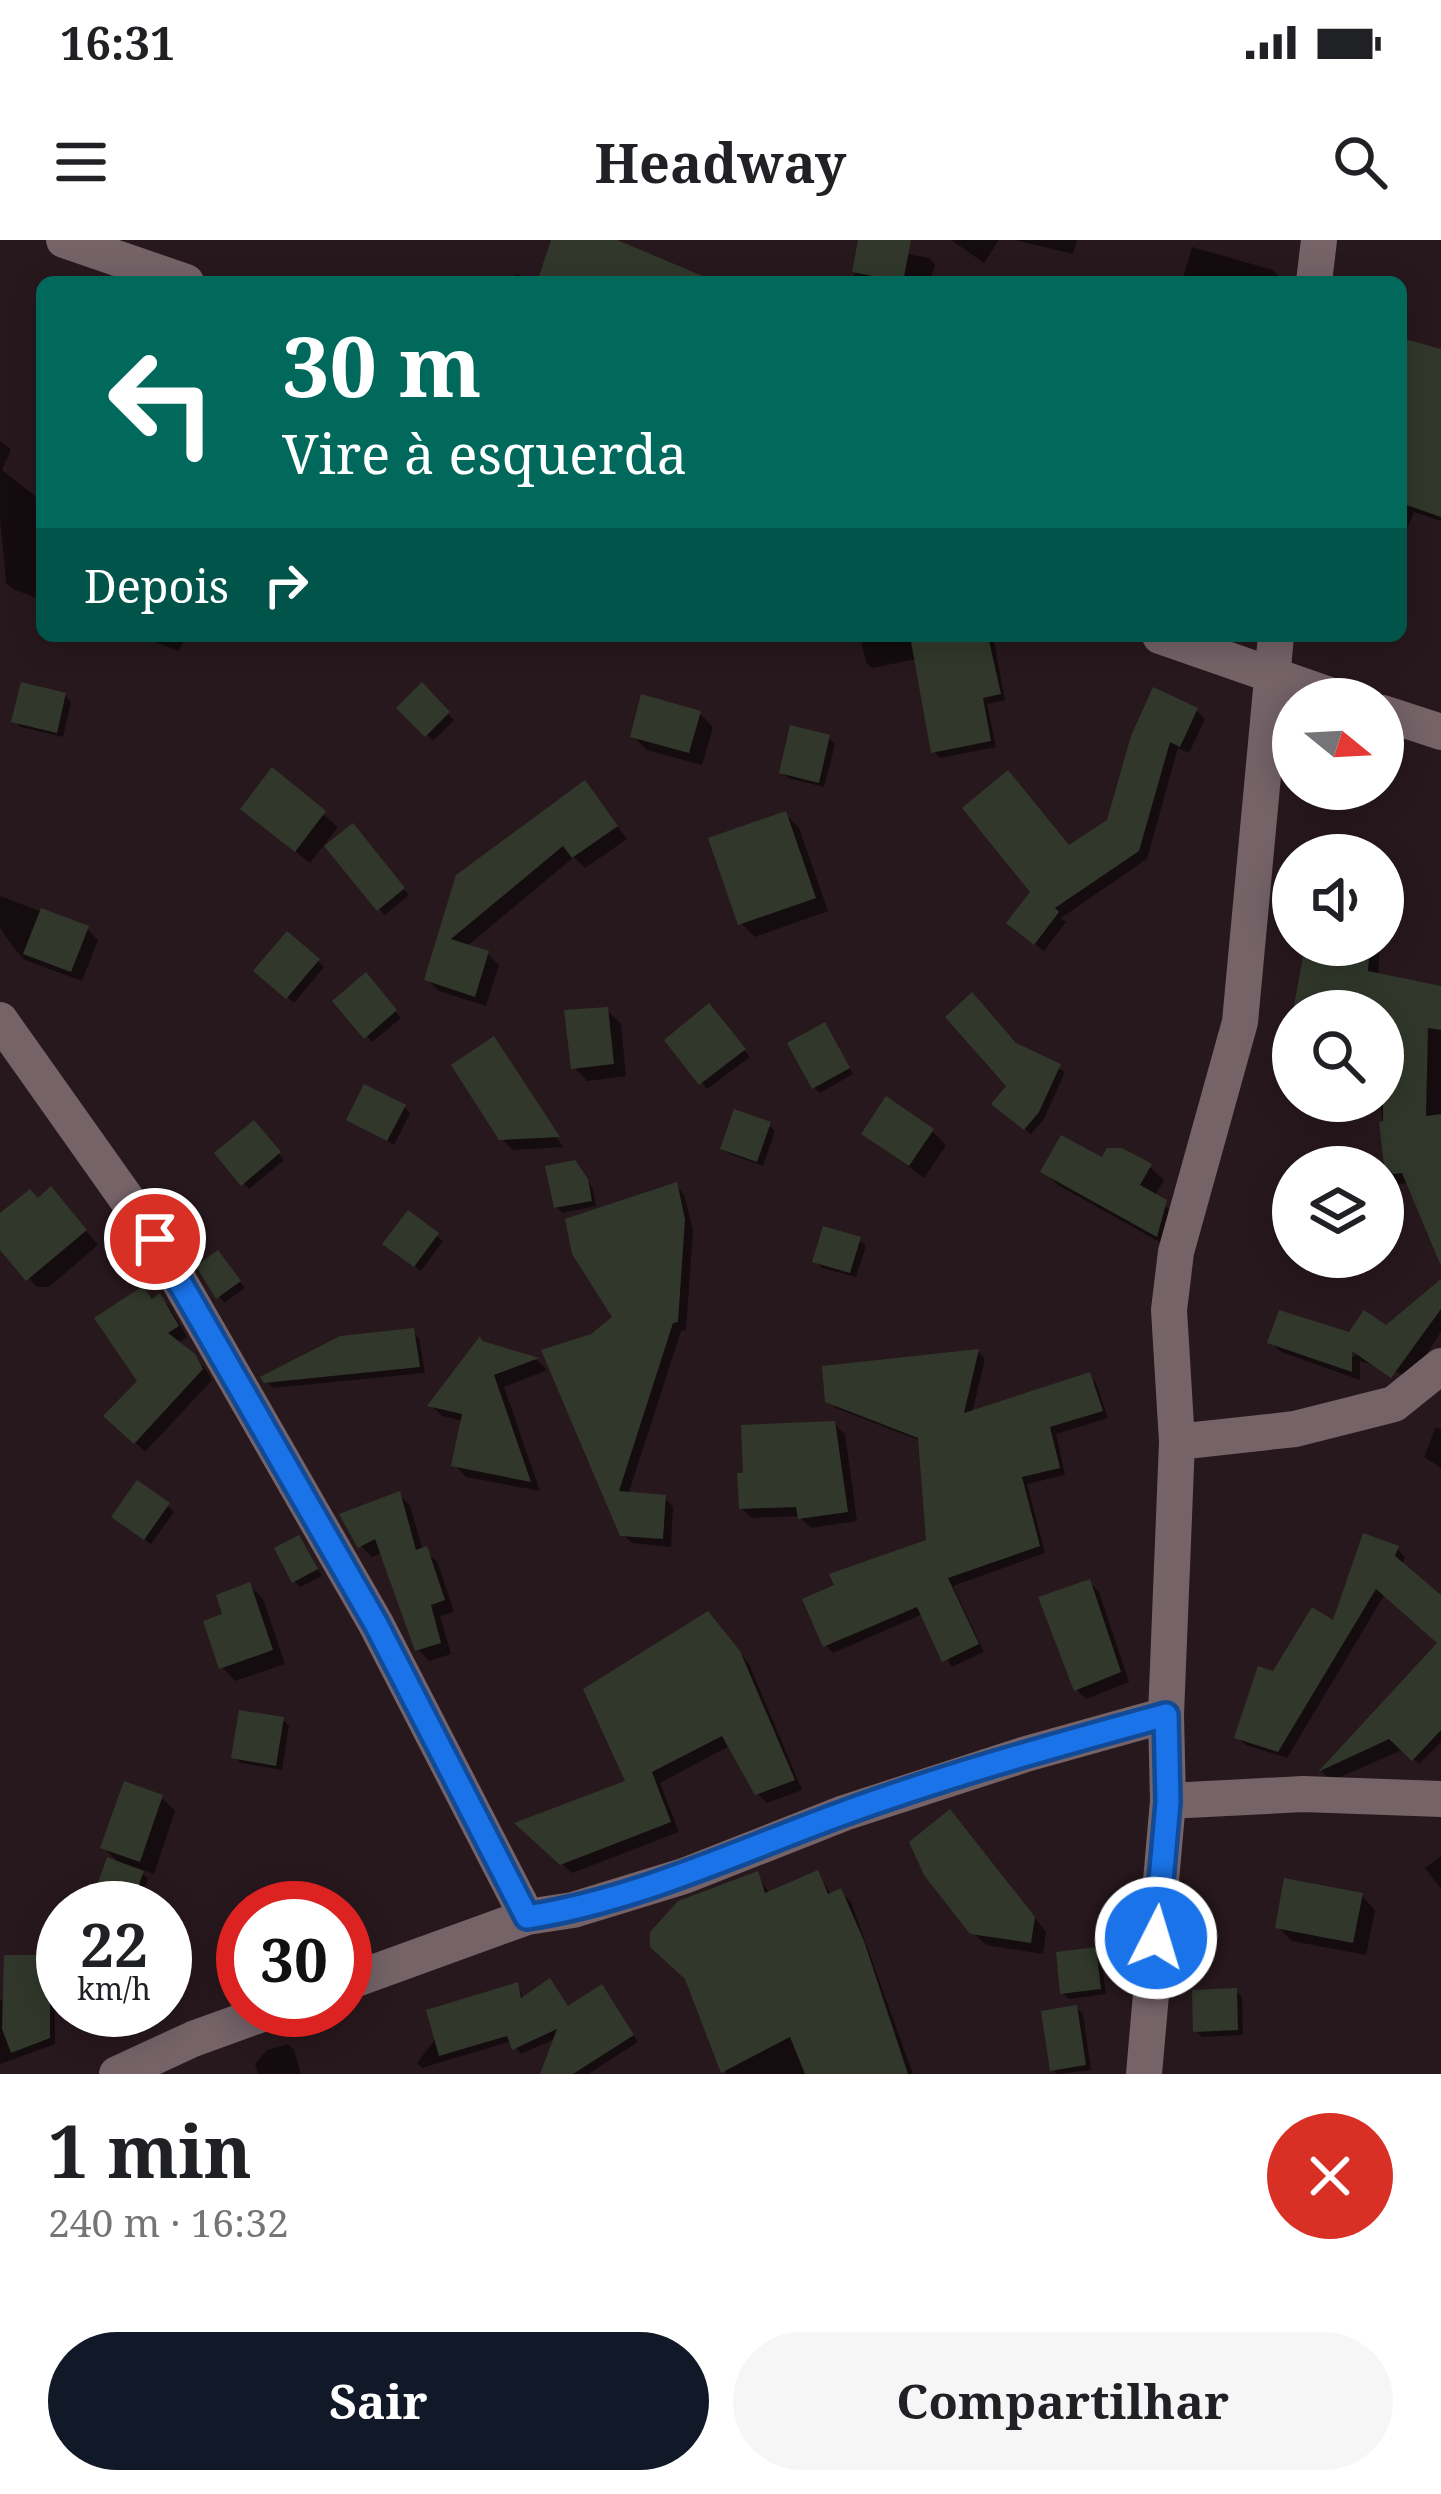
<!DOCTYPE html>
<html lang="pt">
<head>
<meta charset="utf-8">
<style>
	body { margin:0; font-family:"Noto Serif",serif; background:#f6f6f6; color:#202124; height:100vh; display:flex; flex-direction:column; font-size:45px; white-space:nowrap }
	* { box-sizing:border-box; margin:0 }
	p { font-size:39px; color:#757577 }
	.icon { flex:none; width:66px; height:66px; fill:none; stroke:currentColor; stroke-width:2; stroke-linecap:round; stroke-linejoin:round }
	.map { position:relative; height:1834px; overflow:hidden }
	.panel { display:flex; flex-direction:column; background:#fff; flex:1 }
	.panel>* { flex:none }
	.top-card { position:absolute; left:36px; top:36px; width:1371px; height:366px; border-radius:18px; box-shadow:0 6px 30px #0003; background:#00695c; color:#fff; overflow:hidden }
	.needle { width:78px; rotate:108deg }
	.buttons { position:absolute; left:1272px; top:438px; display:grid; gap:24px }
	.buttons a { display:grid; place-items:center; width:132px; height:132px; border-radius:50%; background:#fff; box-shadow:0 6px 30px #0003; font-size:60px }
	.speed { position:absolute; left:36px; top:1641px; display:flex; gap:24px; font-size:60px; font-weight:700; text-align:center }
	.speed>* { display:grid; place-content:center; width:156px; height:156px; border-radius:50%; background:#fff; box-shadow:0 6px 30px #0003; line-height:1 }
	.speed small { font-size:30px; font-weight:400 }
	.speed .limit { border:18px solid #d22; background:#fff; color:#111 }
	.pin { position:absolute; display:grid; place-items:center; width:102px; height:102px; color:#fff; margin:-51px; border:6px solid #fff; border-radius:50%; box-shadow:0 3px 12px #0007 }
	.me { position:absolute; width:132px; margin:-66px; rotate:5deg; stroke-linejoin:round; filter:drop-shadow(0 0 9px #0008) }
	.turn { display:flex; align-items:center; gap:42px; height:252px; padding:0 48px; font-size:54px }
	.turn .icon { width:156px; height:156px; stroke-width:2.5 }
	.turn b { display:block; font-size:84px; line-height:102px }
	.then { display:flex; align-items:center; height:114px; padding:0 48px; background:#0003; gap:24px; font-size:45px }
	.round { display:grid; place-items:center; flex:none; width:126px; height:126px; border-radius:63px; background:#f6f6f6 }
	.headline { display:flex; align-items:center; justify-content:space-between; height:204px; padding:0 48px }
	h1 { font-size:72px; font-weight:700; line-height:90px }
	.cta { display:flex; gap:24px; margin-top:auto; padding:24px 48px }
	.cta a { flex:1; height:138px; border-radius:72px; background:#111827; color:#fff; font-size:48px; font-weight:700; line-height:138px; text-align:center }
	.cta a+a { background:#f6f6f6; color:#202124 }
	.status { display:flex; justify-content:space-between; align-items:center; height:84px; padding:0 60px; background:#fff; direction:ltr }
	.status svg { height:33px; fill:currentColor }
	header { display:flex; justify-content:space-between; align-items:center; height:156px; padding:0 48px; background:#fff; font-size:54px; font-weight:700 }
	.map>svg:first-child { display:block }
	.shadow { fill:#0007; fill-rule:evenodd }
	.building { fill:#31382b }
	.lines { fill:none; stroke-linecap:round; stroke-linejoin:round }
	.street { stroke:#756368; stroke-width:36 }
	.route-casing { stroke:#114b97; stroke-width:30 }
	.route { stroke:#1a73e8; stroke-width:21 }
</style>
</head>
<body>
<div class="status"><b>16:31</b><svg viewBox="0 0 49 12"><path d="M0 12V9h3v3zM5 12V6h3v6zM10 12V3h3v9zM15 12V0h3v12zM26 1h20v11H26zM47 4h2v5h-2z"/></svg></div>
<header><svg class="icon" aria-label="menu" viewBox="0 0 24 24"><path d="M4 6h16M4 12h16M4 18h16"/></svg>Headway<svg class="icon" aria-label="search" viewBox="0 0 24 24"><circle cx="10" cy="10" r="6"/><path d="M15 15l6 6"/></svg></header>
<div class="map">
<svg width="1441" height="1834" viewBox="0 0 1441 1834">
	<rect width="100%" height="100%" fill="#27181d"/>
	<path class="shadow" d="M951,0h48l-15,23z
		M1015,0h62l-4,14z
		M860,5l69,13 6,6 -5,18h-77z
		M1192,7l81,23 12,12h-103z
		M516,34l23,8h-26z
		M1401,101l40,11v169l-27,-9 -13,32z
		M0,201l11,8 -9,21 33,26 7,60v44l-29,-11 -7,-6 -6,-64z
		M139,396h47l-7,15z
		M860,396h133l12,64 -18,4 9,43 -56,11 -6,-6 -17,-93 -45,9 -6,-6z
		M422,447l32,33 -21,21 -32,-33z
		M65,455l6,7 -8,35 -42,-10 -7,-6z
		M1196,470l9,9 -16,34 -11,-5 -31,111 -86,59 5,4 -22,29 -26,-20 51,-83 40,-26 24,-85z
		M699,473l14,14 -11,38 -55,-15 -14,-14z
		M829,498l6,6 -11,43 -36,-9 -6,-6z
		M273,532l65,55 -28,36 -52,-41z
		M585,543l42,56 -42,29 -11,-11 -108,90 22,7 11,11 -13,41 -47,-15 -12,-12 32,-102z
		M785,574l14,14 29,83 -73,26 -14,-14z
		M358,593l51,62 -24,20 -6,-6z
		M0,656l87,33 11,11 -16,41 -57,-21 -12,-13 -13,-19z
		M288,695l36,32 -30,36 -37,-32z
		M1337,705h43l-2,31 63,13v277l-32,-83 -11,1 -10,-10 -8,-73h3v-90h-87z
		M372,742l29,36 -29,24 -36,-40z
		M607,770l14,14 5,52 -39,5 -13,-14z
		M714,773l36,44 -43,32 -39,-49z
		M824,785l29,49 -33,19 -6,-6z
		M494,800l9,9h-4l64,98 -50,3 -12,-12z
		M1016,806l49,26 -21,47 -13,15 -30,-24 9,-24z
		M404,867l6,6 -16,32 -44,-26z
		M253,884l31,36 -35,29 -31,-35z
		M769,885l6,6 -12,35 -33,-12 -7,-6z
		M932,891l14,14 -22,33 -60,-45z
		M1103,921l47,6 14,13 -10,17 25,20 -9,31 -112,-63 -14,-13z
		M581,930l12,19 3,17 -33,7 -7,-6z
		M676,946l8,8 9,36 -7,100 -5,1 -53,164 37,3 8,9 -2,40 -39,-4 -10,-9 -29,-197 23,-20z
		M38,961l26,3 34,41 -49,42h-12l-37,-41v-29z
		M409,974l34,27 -22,30 -29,-22z
		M859,1000l7,6 -10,31 -34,-9 -6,-7z
		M224,1020l21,28 -21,15 -24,-36z
		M1441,1043v49l-16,24 6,6 -18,15 -53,-16v19l-79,-28 -10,-10 79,-6 37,-7zM1349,1105l10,7 -10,8z
		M143,1049l11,12 6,-4 10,10 17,30 -10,7 28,24 7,12 -67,72 -38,-36 33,-34z
		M413,1092l6,6 6,35 -152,15 -7,-7z
		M485,1105l53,16 9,9 -43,17 36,104 -74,-14 -11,-12 9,-44 -22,-5 -11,-11z
		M978,1112l7,7 -13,54 117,-38 7,8 12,35 -52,16 9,41 -38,9 18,69 -92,33 31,66 -32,15 -29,-53 -90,39 -7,-7 103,-104 -8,-101 -85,-33 -8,-8z
		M834,1184l11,10 12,87 -46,7 -12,-12 -47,2 -11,-10z
		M1436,1187l5,3v38l-17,-11z
		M399,1254l11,12 13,45 14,10 17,51 -14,4 11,38 -22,7 -11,-12 -35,-97 -11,5 -11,-11z
		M168,1266l6,6 -23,32 -30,-22z
		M298,1298l24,38 -22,11 -6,-6z
		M1397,1309l8,8 -3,8 39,34v143l-22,22 -15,-15 -73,32 -10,-11 120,-127 -56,-49 -98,164 -41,-13 -9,-8 38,-62 60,-51z
		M1089,1342l10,10 30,90 -43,17 -10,-10z
		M249,1345l14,14 22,65 -50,17 -13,-14 4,-51z
		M717,1384l32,40 53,126 -35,13 -10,-10 -26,-48 -71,38 19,49 -107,41 -53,-49 110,-42z
		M283,1480l6,6 -7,44 -41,-7 -6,-6z
		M162,1558l13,13 -21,63 -17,-6 11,11 -10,29h-19l-16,-6 -6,-6 25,-30 -19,-19z
		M962,1585l84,107 -3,22 -57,-9 -14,-13z
		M1441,1616v33l-16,-21z
		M817,1634l15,21 8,-3 11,10 62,172h-186l-8,-14 38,-185 13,19z
		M319,1654l12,14h-38z
		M1362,1656l13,14 -9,45 -74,-14 -14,-14z
		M345,1697l10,23 -10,4z
		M1095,1710l6,6 5,38 -37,5 -6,-6z
		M49,1718l6,6v80l-55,20v-64l6,-1z
		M517,1746l7,13 45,10 39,-15 30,48 -50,32h-44l13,-36 -36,16 -9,-13 -90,27 -5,-5 46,-61z
		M1236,1751l6,6 1,38 -41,2 -6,-6z
		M1076,1768l7,6 8,56 -34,4 -5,-5z
		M288,1804l6,6 7,24h-43l-3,-10 12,-14z"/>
	<path class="building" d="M551,0h66l100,42h-180z
		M858,0h53l-8,42 -51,-10z
		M1401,98l40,11v168l-40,-14z
		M910,396h78l13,58 -18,4 8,43 -60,12z
		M21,442l45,11 -9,40 -46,-11z
		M422,442l28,30 -25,25 -29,-29z
		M1153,447l45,21 -18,39 -10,-5 -31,109 -84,57 4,4 -25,33 -28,-22 24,-31 -68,-84 46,-38 61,75 38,-25 24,-84z
		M641,454l60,17 -12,42 -59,-16z
		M790,485l40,10 -11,48 -40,-10z
		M272,527l54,44 -31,41 -55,-43z
		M585,540l33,46 -46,32 -9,-12 -112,93 38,12 -14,46 -51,-17 32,-105z
		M786,571l30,87 -78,27 -30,-87z
		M353,583l52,65 -28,23 -53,-65z
		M41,668l48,18 -18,46 -48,-18z
		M287,691l33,28 -34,40 -33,-28z
		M1305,705h65l-2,26 73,15v44l-13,-2 -2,88 15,-2v152l-39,-93 -17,2 -6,-53 4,-1v-110h-90z
		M366,732l31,38 -33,29 -32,-38z
		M972,752l44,51 45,21 -22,48 -15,18 -33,-26 15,-18 -61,-69z
		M709,763l37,46 -47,36 -35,-45z
		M608,767l6,57 -43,5 -7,-59z
		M825,782l25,46 -38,21 -25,-46z
		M494,796l66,101 -61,3 -48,-75z
		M364,844l42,21 -19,36 -41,-21z
		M886,856l48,33 -25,37 -48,-32z
		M734,869l37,13 -14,40 -37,-13z
		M254,880l27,32 -40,34 -27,-33z
		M1061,895l41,22 5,-9h15l30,16 -12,21 27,15 -10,37 -117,-65z
		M575,920l13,19 4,22 -38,7 -9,-42z
		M677,942l8,37 -7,103 -5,1 -54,168 47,4 -3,44 -43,-3 -79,-186 50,-16 21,-17 -40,-63 -7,-35z
		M51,946l36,44 -61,51 -26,-31v-37l30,-24 8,9z
		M408,970l31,23 -25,34 -32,-23z
		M823,986l38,11 -11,36 -38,-11z
		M218,1010l23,31 -25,18 -20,-33z
		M1441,1039v30l-50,69 -39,-27v21l-85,-29 12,-33 70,22 15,-22 22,15z
		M143,1046l9,13 8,-6 19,33 -11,7 27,21 8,15 -69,75 -31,-28 34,-35 -43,-63z
		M414,1088l6,39 -156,16 -4,-6 80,-41z
		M480,1096l2,5 57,17 -45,17 37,107 -80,-16 11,-52 -35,-8z
		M979,1109l-15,64 126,-41 13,39 -53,16 10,41 -38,9 18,69 -92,32 31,66 -37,18 -25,-55 -94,40 -21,-48 32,-14 -5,-11 97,-34 -8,-102 -93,-36 -3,-36z
		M835,1181l13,91 -50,7 -2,-12 -57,2 -2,-36h6l-2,-48z
		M137,1240l33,23 -26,37 -33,-23z
		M400,1251l16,59 11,-4 18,54 -14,5 10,38 -26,8 -40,-112 -17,9 -19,-34z
		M1363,1293l36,13 -4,10 46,39v135l-29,31 -23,-22 -71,33 119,-129 -61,-54 -98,163 -44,-14 24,-72 15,5 39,-64 21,13z
		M299,1295l19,34 -26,14 -18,-35z
		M1090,1339l31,93 -47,19 -36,-94z
		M250,1342l23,68 -54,19 -16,-48 19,-7 -6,-19z
		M708,1371l32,40 55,129 -40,15 -33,-59 -70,36 19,50 -111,43 -46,-42 111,-42 -42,-92z
		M239,1470l45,7 -8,49 -45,-8z
		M124,1541l39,14 -23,67 -40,-14z
		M950,1569l85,108 -4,26 -61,-9 -46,-59 -15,-33z
		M107,1617l37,14 -14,37 -37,-11z
		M818,1630l10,24 13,-6 23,53 44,133h-103l-15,-37 -69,36 -36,-94 -35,-32v-15l28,-31 80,-30 7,22z
		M1284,1638l79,15 -10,50 -78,-15z
		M1096,1707l5,42 -41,5 -4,-42z
		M4,1715h46v83l-39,15 -9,-24z
		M550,1738l18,28 34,-22 32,51 -61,39h-33l17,-45 -45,21 -5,-14 -68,20 -13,-46 92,-28 3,16z
		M1237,1748l1,42 -45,2 -1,-42z
		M1077,1765l9,60 -36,6 -9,-60z"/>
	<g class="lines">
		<path class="street" d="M64,0l122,42
			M1314,42l5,-42
			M1160,396l181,63
			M1383,473l58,19
			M0,780l155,219 221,385 151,293
			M1177,1202l118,-13 99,-25 47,-38
			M1168,1561l135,-7 138,5
			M345,1743l182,-66 46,-7 111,-34 160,-63 182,-59 140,-39
			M117,1834l76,-35 80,-29
			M1144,1834l24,-273 -2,-86 11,-273 -8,-132 7,-58 64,-230 36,-386"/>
	</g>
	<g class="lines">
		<defs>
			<path id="route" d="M155,999l221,385 151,293c110,-17 210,-65 314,-103 106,-39 216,-69 325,-99l2,87 -12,136"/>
		</defs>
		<use href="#route" class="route-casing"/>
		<use href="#route" class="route"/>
	</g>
</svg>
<div class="buttons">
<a><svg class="needle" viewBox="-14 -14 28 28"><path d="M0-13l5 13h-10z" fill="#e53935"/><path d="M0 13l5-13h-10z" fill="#757577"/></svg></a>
<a><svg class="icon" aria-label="sound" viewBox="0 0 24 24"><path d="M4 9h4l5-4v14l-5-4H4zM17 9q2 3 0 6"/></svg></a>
<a><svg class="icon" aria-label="search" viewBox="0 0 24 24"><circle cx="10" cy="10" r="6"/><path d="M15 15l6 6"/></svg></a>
<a><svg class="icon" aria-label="layers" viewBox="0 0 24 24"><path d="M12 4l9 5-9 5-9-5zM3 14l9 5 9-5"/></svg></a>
</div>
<div class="speed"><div>22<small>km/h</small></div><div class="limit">30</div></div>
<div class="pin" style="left:155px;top:999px;background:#d93025"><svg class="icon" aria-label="arrive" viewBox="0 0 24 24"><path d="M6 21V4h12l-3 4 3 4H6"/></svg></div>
<svg class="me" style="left:1156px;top:1698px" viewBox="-20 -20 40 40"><circle r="17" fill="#1a73e8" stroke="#fff" stroke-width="3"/><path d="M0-11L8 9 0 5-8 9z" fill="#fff"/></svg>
<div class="top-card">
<div class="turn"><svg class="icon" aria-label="left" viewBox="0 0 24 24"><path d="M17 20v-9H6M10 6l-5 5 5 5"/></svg><div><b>30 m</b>Vire à esquerda</div></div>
<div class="then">Depois<svg class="icon" aria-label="right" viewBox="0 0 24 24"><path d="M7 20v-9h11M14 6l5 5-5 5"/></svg></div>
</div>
</div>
<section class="panel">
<div class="headline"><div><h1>1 min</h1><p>240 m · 16:32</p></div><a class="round" style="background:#d93025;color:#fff"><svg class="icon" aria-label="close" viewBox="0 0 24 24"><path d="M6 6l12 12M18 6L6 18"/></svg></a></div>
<div class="cta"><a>Sair</a><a>Compartilhar</a></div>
</section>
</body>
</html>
